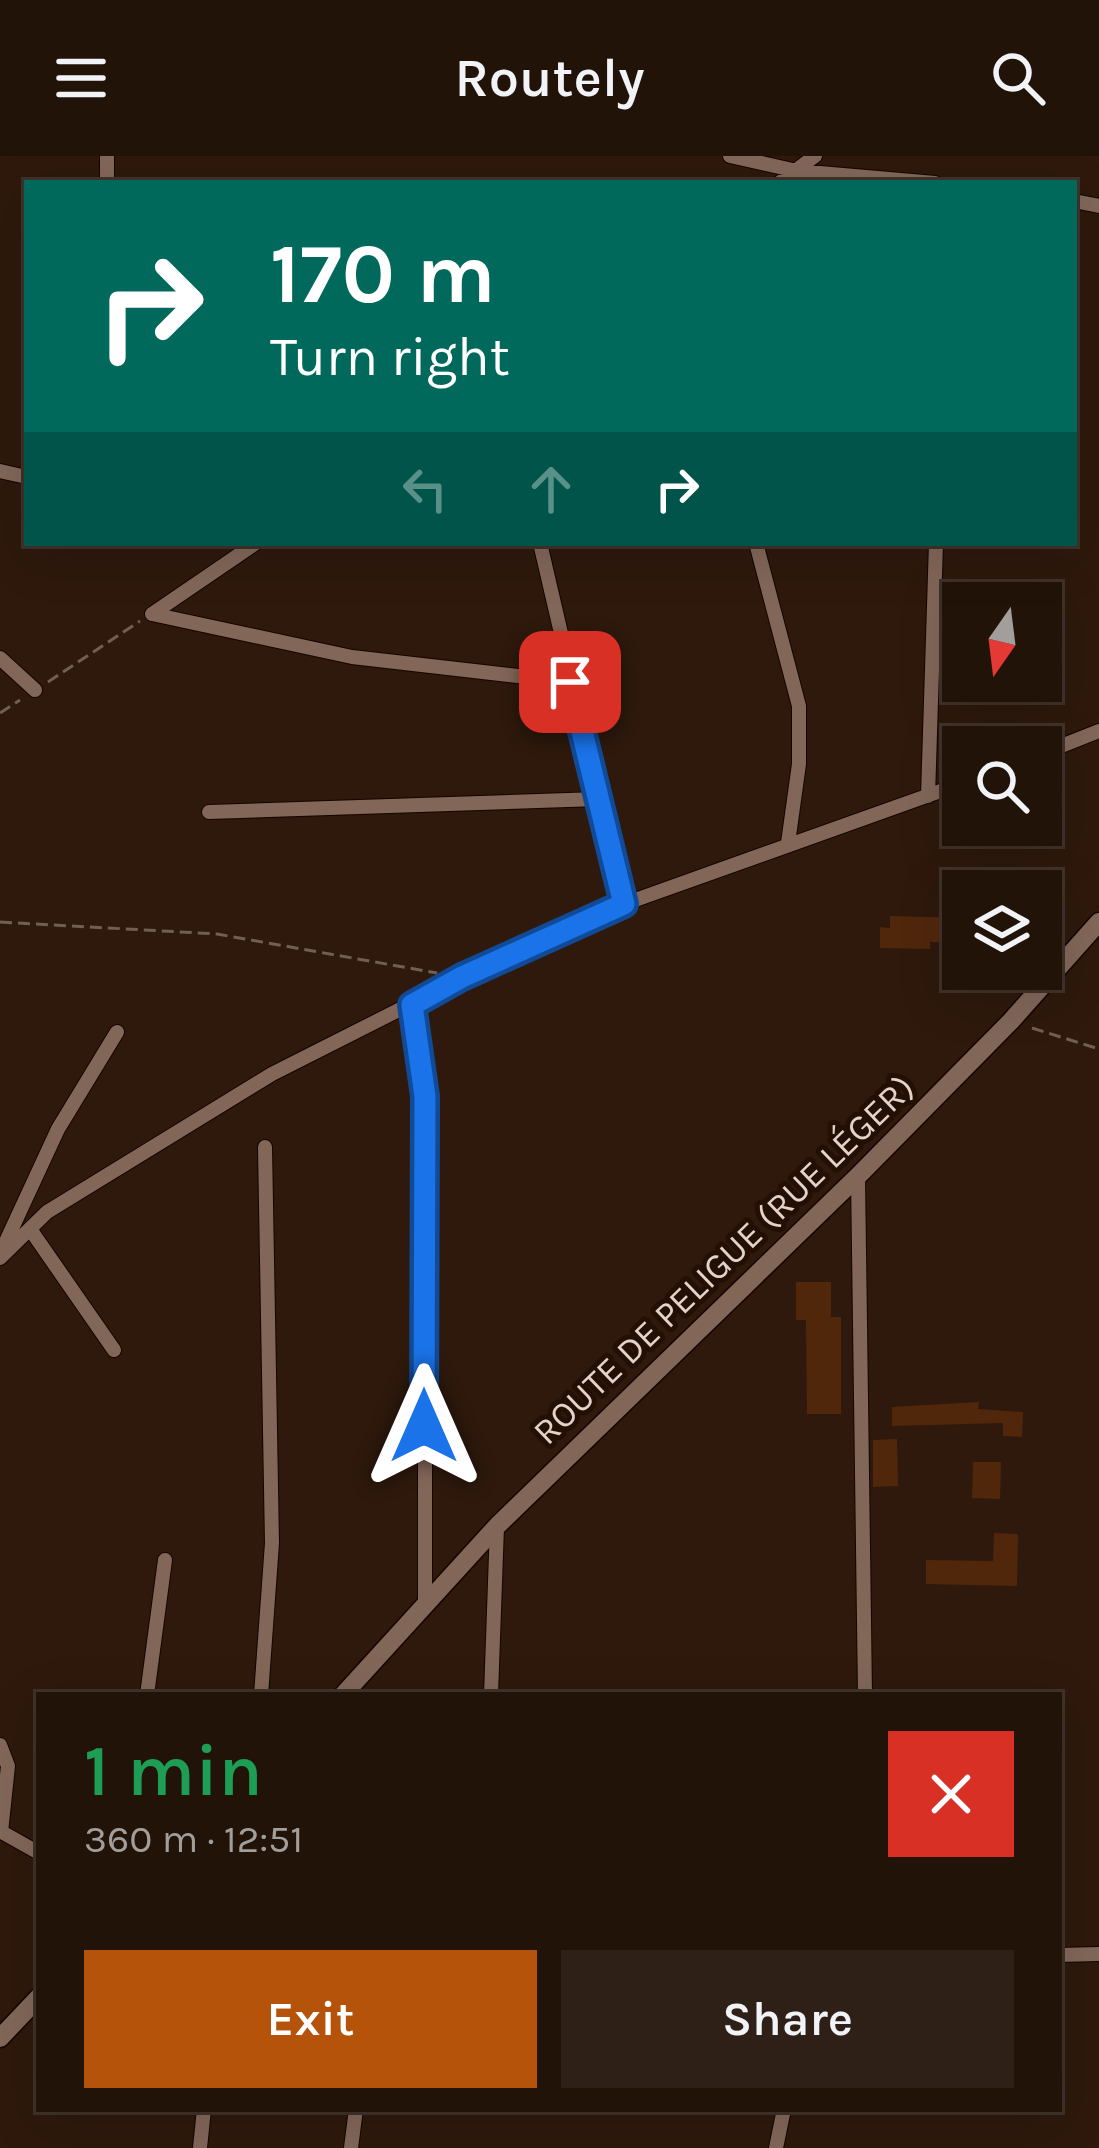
<!DOCTYPE html>
<html lang="en">
<head>
<meta charset="utf-8">
<style>
	body { margin:0; font-family:Karla,sans-serif; background:#2e2017; color:#f1f3f6; height:100vh; display:flex; flex-direction:column; font-size:45px; white-space:nowrap }
	* { box-sizing:border-box; margin:0 }
	p { font-size:39px; color:#a29e9c }
	.icon { flex:none; width:66px; height:66px; fill:none; stroke:currentColor; stroke-width:2; stroke-linecap:round; stroke-linejoin:round }
	.map { position:relative; flex:1; overflow:hidden }
	.drawer { position:absolute; left:36px; top:1536px; width:1026px; height:420px; display:flex; flex-direction:column; background:#221309; border-radius:0px; box-shadow:0 12px 48px #0002,0 0 0 3px #3f322a }
	.drawer>* { flex:none }
	.top-card { position:absolute; left:24px; top:24px; width:1053px; height:366px; border-radius:0px; box-shadow:0 12px 48px #0002,0 0 0 3px #3f322a; background:#00695c; color:#fff; overflow:hidden }
	.needle { width:78px; rotate:194deg }
	.tools { position:absolute; left:942px; top:426px; display:grid; gap:24px }
	.tools a { display:grid; place-items:center; width:120px; height:120px; border-radius:0px; background:#221309; box-shadow:0 12px 48px #0002,0 0 0 3px #3f322a; font-size:60px }
	.pin { position:absolute; display:grid; place-items:center; width:102px; height:102px; color:#fff; margin:-51px; border-radius:24px; box-shadow:0 6px 18px #0006 }
	.me { position:absolute; width:132px; margin:-66px; rotate:0deg; stroke-linejoin:round; filter:drop-shadow(0 0 9px #0008) }
	.turn { display:flex; align-items:center; gap:42px; height:252px; padding:0 48px; font-size:54px }
	.turn .icon { width:156px; height:156px; stroke-width:2.5 }
	.turn b { display:block; font-size:84px; line-height:102px }
	.lanes { display:flex; align-items:center; height:114px; padding:0 48px; background:#0003; justify-content:center; gap:60px; direction:ltr }
	.lanes .off { opacity:.35 }
	.round { display:grid; place-items:center; flex:none; width:126px; height:126px; border-radius:0px; background:#2e2017 }
	.head { display:flex; align-items:center; justify-content:space-between; height:204px; padding:0 48px }
	h1 { font-size:72px; font-weight:600; line-height:90px; color:#1e9e55 }
	.primary-button { display:flex; gap:24px; margin-top:auto; padding:24px 48px }
	.primary-button a { flex:1; height:138px; border-radius:0px; background:#b45309; color:#fff; font-size:48px; font-weight:600; line-height:138px; text-align:center }
	.primary-button a+a { background:#2e2017; color:#f1f3f6 }
	header { display:flex; justify-content:space-between; align-items:center; height:156px; padding:0 48px; background:#221309; font-size:54px; font-weight:600 }
	.map>svg:first-child { display:block }
	.building { fill:#51270c }
	.lines { fill:none; stroke-linecap:round; stroke-linejoin:round }
	.street-casing { stroke:#150400; stroke-width:16 }
	.secondary-casing { stroke:#150400; stroke-width:21 }
	.path { stroke:#715f54; stroke-width:3; stroke-dasharray:12 6; stroke-linecap:butt }
	.street { stroke:#826759; stroke-width:14 }
	.secondary { stroke:#826759; stroke-width:18 }
	.route-casing { stroke:#114b97; stroke-width:30 }
	.route { stroke:#1a73e8; stroke-width:21 }
	.labels { text-anchor:middle; stroke-width:10; stroke-linejoin:round; paint-order:stroke }
	.street-label { font-size:36px; fill:#e2d3cb; stroke:#240f04 }
</style>
</head>
<body>
<header><svg class="icon" aria-label="menu" viewBox="0 0 24 24"><path d="M4 6h16M4 12h16M4 18h16"/></svg>Routely<svg class="icon" aria-label="search" viewBox="0 0 24 24"><circle cx="10" cy="10" r="6"/><path d="M15 15l6 6"/></svg></header>
<div class="map">
<svg width="1099" height="1992" viewBox="0 0 1099 1992">
	<rect width="100%" height="100%" fill="#2e190c"/>
	<path class="building" d="M890,760l73,2v24h-33v7l-50,-1v-21l10,1z
		M796,1126h35v35h10v97h-34l-1,-94h-10z
		M979,1246l-1,7 45,3 -1,25 -19,-1v-13l-111,3v-19z
		M897,1283l1,47 -25,1v-47z
		M973,1306h28l-1,37 -28,-1z
		M994,1377l24,1 -1,52 -91,-2v-24l67,1z"/>
	<g class="lines">
		<defs>
			<path id="street" d="M107,0v27
				M730,0l67,15 138,12
				M779,27l36,-27
				M1074,45l25,5
				M0,315l22,5
				M540,387l84,361
				M756,387l43,163v58l-11,79
				M152,458l200,43 218,25
				M152,458l104,-71
				M0,502l35,32
				M1041,598l58,-23
				M928,640l8,-253
				M209,656l389,-13
				M412,849l13,91v509
				M858,1020l7,519
				M30,1073l84,121
				M2,1094l56,-121 59,-97
				M0,1102l47,-46 225,-138 190,-96 162,-74 339,-121
				M147,1539l18,-135
				M261,1539l11,-152 -7,-396
				M491,1539l6,-169
				M0,1589l8,21 -7,66
				M0,1675l39,22
				M1059,1799l40,-1
				M200,1992l4,-39
				M351,1992l5,-39
				M776,1992l8,-39"/>
			<path id="secondary" d="M343,1539l154,-169 361,-350 153,-155 88,-99
				M0,1882l39,-41"/>
		</defs>
		<use href="#street" class="street-casing"/>
		<use href="#secondary" class="secondary-casing"/>
		<path class="path" d="M48,526l92,-61
			M0,557l20,-13
			M0,766l217,12 220,39
			M1032,872l67,21"/>
		<use href="#street" class="street"/>
		<use href="#secondary" class="secondary"/>
	</g>
	<g class="lines">
		<defs>
			<path id="route" d="M424,1270l1,-330 -13,-91 50,-28 162,-73 -54,-222"/>
		</defs>
		<use href="#route" class="route-casing"/>
		<use href="#route" class="route"/>
	</g>
	<g class="labels">
		<g class="street-label">
			<text transform="translate(723 1103) rotate(-44)" y="13">ROUTE DE PELIGUE (RUE LÉGER)</text>
		</g>
	</g>
</svg>
<div class="tools">
<a><svg class="needle" viewBox="-14 -14 28 28"><path d="M0-13l5 13h-10z" fill="#e53935"/><path d="M0 13l5-13h-10z" fill="#a29e9c"/></svg></a>
<a><svg class="icon" aria-label="search" viewBox="0 0 24 24"><circle cx="10" cy="10" r="6"/><path d="M15 15l6 6"/></svg></a>
<a><svg class="icon" aria-label="layers" viewBox="0 0 24 24"><path d="M12 4l9 5-9 5-9-5zM3 14l9 5 9-5"/></svg></a>
</div>
<div class="pin" style="left:570px;top:526px;background:#d93025"><svg class="icon" aria-label="arrive" viewBox="0 0 24 24"><path d="M6 21V4h12l-3 4 3 4H6"/></svg></div>
<svg class="me" style="left:424px;top:1270px" viewBox="-20 -20 40 40"><path d="M0-17L14 15 0 8-14 15z" fill="#1a73e8" stroke="#fff" stroke-width="4"/></svg>
<div class="top-card">
<div class="turn"><svg class="icon" aria-label="right" viewBox="0 0 24 24"><path d="M7 20v-9h11M14 6l5 5-5 5"/></svg><div><b>170 m</b>Turn right</div></div>
<div class="lanes"><svg class="icon off" aria-label="left" viewBox="0 0 24 24"><path d="M17 20v-9H6M10 6l-5 5 5 5"/></svg><svg class="icon off" aria-label="ahead" viewBox="0 0 24 24"><path d="M12 20V5M6 11l6-6 6 6"/></svg><svg class="icon" aria-label="right" viewBox="0 0 24 24"><path d="M7 20v-9h11M14 6l5 5-5 5"/></svg></div>
</div>
<section class="drawer">
<div class="head"><div><h1>1 min</h1><p>360 m · 12:51</p></div><a class="round" style="background:#d93025;color:#fff"><svg class="icon" aria-label="close" viewBox="0 0 24 24"><path d="M6 6l12 12M18 6L6 18"/></svg></a></div>
<div class="primary-button"><a>Exit</a><a>Share</a></div>
</section>
</div>
</body>
</html>
